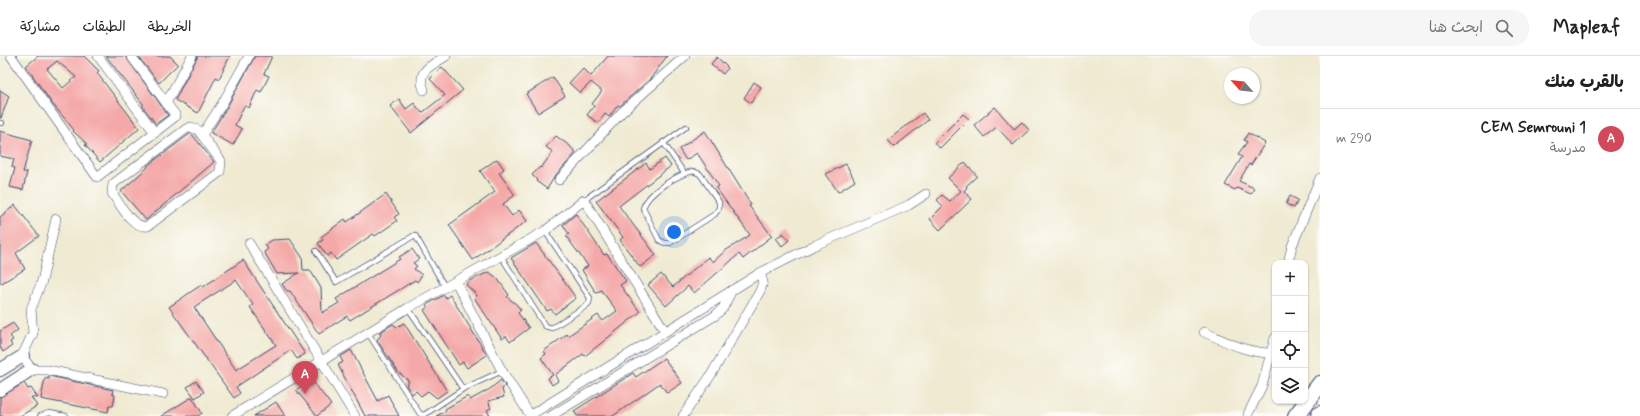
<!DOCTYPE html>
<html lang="ar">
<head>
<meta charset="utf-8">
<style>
  :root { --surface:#fff; --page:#f6f6f6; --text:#222; --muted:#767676; --line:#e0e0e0; --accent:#d1495b }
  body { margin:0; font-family:Mynerve,"Playpen Sans Arabic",sans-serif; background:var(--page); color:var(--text); direction:rtl }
  .controls { position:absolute; right:12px; bottom:12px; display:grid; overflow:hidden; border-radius:8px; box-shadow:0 1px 3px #0004 }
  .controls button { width:36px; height:36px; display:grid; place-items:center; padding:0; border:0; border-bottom:1px solid var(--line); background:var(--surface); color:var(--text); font:20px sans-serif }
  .compass { position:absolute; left:1224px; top:12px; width:36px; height:36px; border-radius:50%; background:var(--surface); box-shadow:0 1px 3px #0004; rotate:297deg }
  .you { position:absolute; left:674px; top:176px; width:14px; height:14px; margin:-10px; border:3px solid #fff; border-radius:50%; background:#1a73e8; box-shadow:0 0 0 6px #1a73e833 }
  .badge { display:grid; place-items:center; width:26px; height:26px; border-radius:50%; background:var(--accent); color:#fff; font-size:13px; font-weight:700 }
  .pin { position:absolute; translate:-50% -33px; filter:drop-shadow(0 1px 2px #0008) }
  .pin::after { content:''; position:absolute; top:21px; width:14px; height:12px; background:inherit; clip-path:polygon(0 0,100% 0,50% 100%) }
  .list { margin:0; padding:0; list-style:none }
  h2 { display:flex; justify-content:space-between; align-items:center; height:52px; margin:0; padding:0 16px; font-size:17px }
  h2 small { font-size:13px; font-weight:400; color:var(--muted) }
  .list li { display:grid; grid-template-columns:26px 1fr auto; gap:12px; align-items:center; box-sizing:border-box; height:60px; padding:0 16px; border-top:1px solid var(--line) }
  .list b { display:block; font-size:15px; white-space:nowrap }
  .list p { margin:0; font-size:13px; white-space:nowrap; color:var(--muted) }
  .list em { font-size:13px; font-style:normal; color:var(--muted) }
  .icon { flex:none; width:22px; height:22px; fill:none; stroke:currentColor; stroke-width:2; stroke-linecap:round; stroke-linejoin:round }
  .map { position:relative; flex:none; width:1320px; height:360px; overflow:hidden; direction:ltr }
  header { display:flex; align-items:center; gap:24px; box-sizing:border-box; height:56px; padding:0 20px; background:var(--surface); border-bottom:1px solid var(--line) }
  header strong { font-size:19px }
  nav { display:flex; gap:22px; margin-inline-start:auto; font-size:14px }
  .search { width:280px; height:36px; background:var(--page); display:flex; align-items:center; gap:10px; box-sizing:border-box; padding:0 14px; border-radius:16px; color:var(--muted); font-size:15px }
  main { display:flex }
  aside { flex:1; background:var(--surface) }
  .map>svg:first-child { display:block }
  .built { fill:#f7d1c8 }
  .building { fill:#f4a9a8; fill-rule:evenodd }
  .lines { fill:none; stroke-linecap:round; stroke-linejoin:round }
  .lane-casing { stroke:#3b4b6f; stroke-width:6 }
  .street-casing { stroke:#3b4b6f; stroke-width:10 }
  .secondary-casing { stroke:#3b4b6f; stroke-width:14 }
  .highway-casing { stroke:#3b4b6f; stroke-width:18 }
  .lane { stroke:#fff; stroke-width:4.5 }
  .street { stroke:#fff; stroke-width:9 }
  .secondary { stroke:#fff; stroke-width:12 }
  .highway { stroke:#fff; stroke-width:16 }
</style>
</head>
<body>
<header>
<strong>Mapleaf</strong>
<div class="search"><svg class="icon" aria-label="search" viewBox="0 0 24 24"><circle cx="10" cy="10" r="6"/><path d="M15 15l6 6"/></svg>ابحث هنا</div>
<nav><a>الخريطة</a><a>الطبقات</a><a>مشاركة</a></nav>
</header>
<main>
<aside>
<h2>بالقرب منك<small></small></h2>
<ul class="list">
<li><span class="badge">A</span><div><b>CEM Semrouni 1</b><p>مدرسة</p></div><em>290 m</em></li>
</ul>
</aside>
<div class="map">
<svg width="1320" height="360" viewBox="0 0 1320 360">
  <rect width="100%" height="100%" fill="#fdfcf7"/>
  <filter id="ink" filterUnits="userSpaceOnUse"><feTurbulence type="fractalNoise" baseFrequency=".025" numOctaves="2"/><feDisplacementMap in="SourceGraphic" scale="8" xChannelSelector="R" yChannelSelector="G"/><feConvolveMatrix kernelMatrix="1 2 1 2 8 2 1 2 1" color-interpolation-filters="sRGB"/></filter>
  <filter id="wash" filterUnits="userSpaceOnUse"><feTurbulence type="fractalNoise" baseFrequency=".012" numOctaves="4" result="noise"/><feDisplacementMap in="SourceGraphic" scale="16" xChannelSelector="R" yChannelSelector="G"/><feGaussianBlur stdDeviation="0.9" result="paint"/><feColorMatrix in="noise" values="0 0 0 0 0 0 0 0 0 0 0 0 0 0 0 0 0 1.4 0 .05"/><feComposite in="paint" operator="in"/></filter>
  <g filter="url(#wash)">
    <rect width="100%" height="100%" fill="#efead1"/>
    <!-- built -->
    <polygon class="built" points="312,316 340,360 254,360 286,341 282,335"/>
    <g id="blocks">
      <!-- building -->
      <g class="building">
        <path d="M38 0H84L99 15 97 17 139 72 100 106 85 89 87 88 73 75 74 74 51 46 26 10ZM57 5 76 21 63 32 47 13Z"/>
        <polygon points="106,0 125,0 168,59 156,68 143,51 143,48"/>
        <polygon points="138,0 170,0 178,8 159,27"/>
        <polygon points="198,0 230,0 219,23 216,21 198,57 175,44"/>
        <polygon points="255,0 272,0 264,18 269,20 261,36 257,34 249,52 244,50 235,69 242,73 233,89 211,77 227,51"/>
        <polygon points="608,0 667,0 651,22 620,50 618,49 609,61 605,58 598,67 587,59 594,50 592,48 602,35 591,26 580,37 569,27 583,12 591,20"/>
        <polygon points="717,1 728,12 723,18 711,8"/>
        <polygon points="442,11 463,34 411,77 390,50 399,43 406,53 414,47 422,57 445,39 430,23"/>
        <polygon points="553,21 565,40 538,57 526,38"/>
        <polygon points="754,26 761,31 751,47 744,42"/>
        <polygon points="0,34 9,40 1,62 0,62"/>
        <polygon points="995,51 1014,73 1022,66 1029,74 1013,89 997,71 984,81 974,69"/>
        <polygon points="923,57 928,64 894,91 888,84"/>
        <polygon points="963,58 969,63 940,92 934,87"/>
        <polygon points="0,75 32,84 23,116 27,116 23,134 10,131 15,112 12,111 14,103 0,100"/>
        <polygon points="705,75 751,149 749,150 772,180 743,203 739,198 694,237 688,230 666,250 648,229 661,218 673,231 708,201 713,206 725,195 750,179 716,132 719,130 697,97 686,104 679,93"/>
        <polygon points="191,77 214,106 146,164 121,135 148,111 147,110"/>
        <polygon points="1248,77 1265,87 1251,109 1249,108 1239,125 1254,132 1251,138 1237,132 1235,134 1225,129 1242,101 1238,98 1247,86 1244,84"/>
        <polygon points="556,80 570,90 576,97 555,120 547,133 536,125 537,124 532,119 540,111 541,112 553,96 546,91"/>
        <polygon points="665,102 671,110 619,150 656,199 640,211 620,184 623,181 596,145 646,107 650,113"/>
        <polygon points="497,103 504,113 499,117 515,139 503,148 512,160 519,154 527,165 473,204 449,169 495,136 480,115"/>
        <polygon points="965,106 977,120 966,130 967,131 964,135 972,143 940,174 930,163 943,150 937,144 942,139 950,145 961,135 948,122"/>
        <polygon points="846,108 855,125 838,136 826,118"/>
        <polygon points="386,138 399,158 394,161 397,165 375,180 373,178 336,204 331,197 327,200 318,187 323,184 321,181 345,163 347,166"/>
        <polygon points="1290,140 1298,144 1294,152 1286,148"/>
        <polygon points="15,149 39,180 16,197 25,213 0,228 0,161"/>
        <polygon points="576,158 604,199 607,198 626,225 620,229 640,256 585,300 583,298 555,319 558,325 552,329 548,322 553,319 541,302 546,298 544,295 567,278 568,280 598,259 603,265 617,255 601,234 596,237 582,214 588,210 566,180 569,178 563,169"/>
        <polygon points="783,177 789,184 782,190 776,182"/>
        <polygon points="290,183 302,201 303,214 310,214 321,232 322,257 339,247 336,243 400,203 399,201 412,193 419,203 413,207 417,210 414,213 422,219 417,226 415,224 350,264 347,260 342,263 319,278 290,235 287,235 282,228 299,217 277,218 264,196 268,193 265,189 272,184"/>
        <polygon points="536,187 576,242 555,258 551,253 547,255 511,202"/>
        <path d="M243 204 305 298 297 303 291 294 236 331 240 337 234 342 169 251 201 229 203 231ZM236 224 253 249 250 251 276 289 236 314 194 251Z"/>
        <polygon points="489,216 497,222 509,239 507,241 516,248 521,254 518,257 529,272 510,286 506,280 502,283 475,243 477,239 466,229 469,225"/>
        <polygon points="444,239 446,242 450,239 487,299 467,312 463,306 459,309 424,254 428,251 426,249"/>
        <polygon points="13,267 18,274 10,280 13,284 10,286 12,290 3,296 0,291 0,275"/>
        <polygon points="404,267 447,335 437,342 428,335 421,340 416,335 412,338 406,329 409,325 398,316 377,284 381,279 379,277 393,268 397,271"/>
        <polygon points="351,294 378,345 388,339 399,360 365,360 338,309 343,306 340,301"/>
        <polygon points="664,302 682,327 667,337 660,327 613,360 577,360 574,355 633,317 636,321"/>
        <polygon points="49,320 113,334 112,338 115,339 113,350 109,350 108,356 41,343 45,322 49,323"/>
        <polygon points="311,323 331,349 317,360 296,334"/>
        <polygon points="501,324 505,330 502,333 504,341 488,345 491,352 487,354 490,360 436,360 446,355 445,353 468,340 470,344 490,333"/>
        <polygon points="196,325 204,336 195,342 187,331"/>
        <polygon points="24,327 28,333 31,332 38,342 31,341 37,350 20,360 0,360 0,341"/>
        <polygon points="192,341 202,357 198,360 161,360"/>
        <polygon points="276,346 285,360 254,360"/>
      </g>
    </g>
  </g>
  <g filter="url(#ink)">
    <use href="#blocks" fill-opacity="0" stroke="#3b4b6f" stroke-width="1"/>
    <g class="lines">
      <!-- lane casing -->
      <g class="lane-casing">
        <g id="lane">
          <polyline points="0,67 2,67"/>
          <polyline points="663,86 684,117"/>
          <path d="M693 115 700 118 719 146V152L715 158 670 187H665L659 184 643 152C648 136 677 119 693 115Z"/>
          <polyline points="584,144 686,71"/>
          <polyline points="316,195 336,226 415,179 445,231"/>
          <polyline points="501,200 545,270 552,272 586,250 589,247 590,242 545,175"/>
          <polyline points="408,252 463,333"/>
          <polyline points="368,277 420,358 424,359 463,333 502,315"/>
          <polyline points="40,360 49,357 66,360"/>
        </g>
      </g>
      <!-- street casing -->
      <g class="street-casing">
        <g id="street">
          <polyline points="11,0 97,121 176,60 131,0"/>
          <polyline points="98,0 155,77"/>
          <path d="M424 34C416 14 431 10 446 0"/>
          <polyline points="166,47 192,0"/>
          <path d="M191 71 198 74 221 105 220 116 148 170C132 173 120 148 112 137L113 128 186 73Z"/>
          <polyline points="202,79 222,48 249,0"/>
          <polyline points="559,124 622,56 685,0"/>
          <polyline points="56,163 42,225 31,253 33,277 23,298 24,303 33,314 48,314 163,338"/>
          <polyline points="249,187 355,360"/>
          <polyline points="1288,207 1292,190 1320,122"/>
          <polyline points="456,226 502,315 530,359"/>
          <path d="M1204 276C1227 286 1247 297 1272 297"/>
          <polyline points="1248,358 1262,330 1275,282"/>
          <polyline points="232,360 408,252 545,175 584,144 665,275"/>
          <polyline points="529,360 760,217 813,190 909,149 926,138"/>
          <polyline points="551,360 716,259 723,252 732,234"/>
          <polyline points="683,360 711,319 760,235 763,226 760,217"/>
        </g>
      </g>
      <!-- secondary casing -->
      <g class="secondary-casing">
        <g id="secondary">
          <polyline points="0,314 23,300"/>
          <polyline points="0,334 32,313"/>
        </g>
      </g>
      <!-- highway casing -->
      <g class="highway-casing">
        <g id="highway">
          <polyline points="1296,360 1320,328"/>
          <polyline points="1319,360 1320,358"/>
        </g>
      </g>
      <!-- lane -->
      <use href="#lane" class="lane"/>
      <!-- street -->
      <use href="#street" class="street"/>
      <!-- secondary -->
      <use href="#secondary" class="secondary"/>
      <!-- highway -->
      <use href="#highway" class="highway"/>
    </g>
  </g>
</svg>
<div class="controls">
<button>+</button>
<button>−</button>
<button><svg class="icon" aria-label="locate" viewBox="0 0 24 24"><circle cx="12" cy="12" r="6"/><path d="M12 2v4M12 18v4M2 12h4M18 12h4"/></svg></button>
<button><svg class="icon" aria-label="layers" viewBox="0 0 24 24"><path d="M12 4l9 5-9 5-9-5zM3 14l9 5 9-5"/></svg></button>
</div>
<svg class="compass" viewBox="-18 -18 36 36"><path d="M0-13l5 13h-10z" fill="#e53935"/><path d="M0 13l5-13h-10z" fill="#767676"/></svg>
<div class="you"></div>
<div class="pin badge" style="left:305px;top:338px">A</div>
</div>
</main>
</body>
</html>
